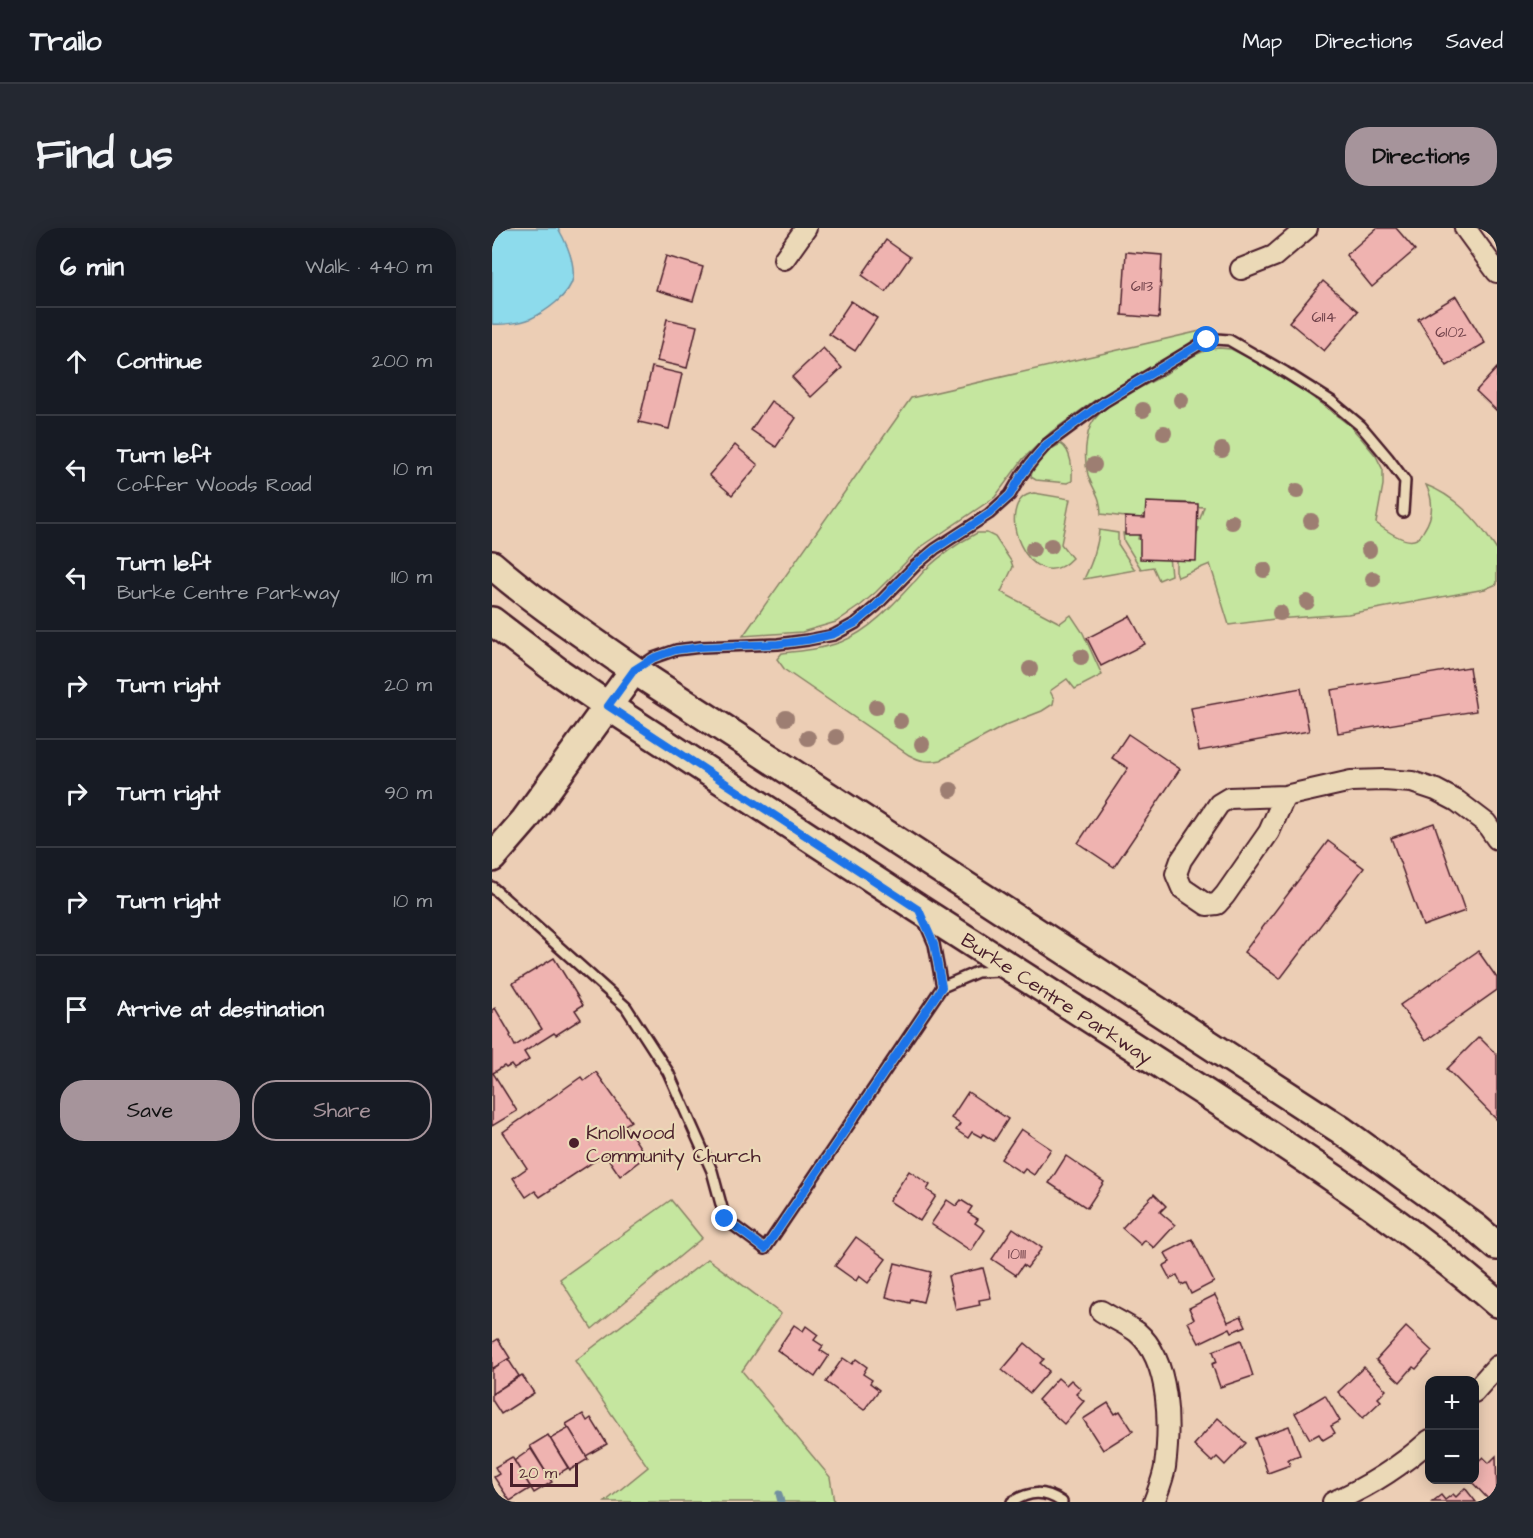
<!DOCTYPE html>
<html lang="en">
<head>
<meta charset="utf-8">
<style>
  :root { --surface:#171b24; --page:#242831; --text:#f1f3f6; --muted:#9ea1a6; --line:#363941; --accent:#a6949b }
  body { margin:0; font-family:"Architects Daughter",sans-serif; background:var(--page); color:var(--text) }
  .controls { position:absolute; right:18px; bottom:18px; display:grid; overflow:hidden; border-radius:12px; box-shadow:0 3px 15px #0003 }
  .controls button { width:54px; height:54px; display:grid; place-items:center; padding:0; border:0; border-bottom:2px solid var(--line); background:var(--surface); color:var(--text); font:30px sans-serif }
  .scale { position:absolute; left:18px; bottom:15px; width:68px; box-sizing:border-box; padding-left:6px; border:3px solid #4a1f2b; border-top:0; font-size:16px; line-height:21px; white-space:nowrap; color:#4a1f2b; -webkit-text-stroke:4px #ebd9b7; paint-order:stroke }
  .stop { position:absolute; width:18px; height:18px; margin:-14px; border:4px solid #1a73e8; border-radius:50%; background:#fff }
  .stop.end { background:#1a73e8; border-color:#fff; box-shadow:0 2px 6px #0008 }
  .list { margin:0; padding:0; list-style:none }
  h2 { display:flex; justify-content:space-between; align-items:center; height:78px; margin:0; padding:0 24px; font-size:26px }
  h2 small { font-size:20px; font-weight:400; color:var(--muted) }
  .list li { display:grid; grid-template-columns:39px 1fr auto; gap:18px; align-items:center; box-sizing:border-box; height:108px; padding:0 24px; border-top:2px solid var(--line) }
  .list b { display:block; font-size:22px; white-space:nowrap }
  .list p { margin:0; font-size:20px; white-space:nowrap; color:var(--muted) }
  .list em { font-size:20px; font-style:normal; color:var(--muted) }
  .actions { display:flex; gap:12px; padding:18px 24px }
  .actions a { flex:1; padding:14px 0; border:2px solid var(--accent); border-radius:24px; text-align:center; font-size:21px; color:var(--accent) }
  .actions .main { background:var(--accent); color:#111 }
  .icon { flex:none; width:33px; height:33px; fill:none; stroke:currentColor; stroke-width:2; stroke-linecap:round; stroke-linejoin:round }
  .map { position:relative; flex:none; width:1005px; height:1274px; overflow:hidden; border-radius:24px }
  header { display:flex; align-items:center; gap:36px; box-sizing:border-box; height:84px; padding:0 30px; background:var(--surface); border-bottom:2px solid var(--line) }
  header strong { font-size:28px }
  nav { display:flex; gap:33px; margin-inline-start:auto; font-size:21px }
  .intro { display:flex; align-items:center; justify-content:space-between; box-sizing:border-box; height:144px; padding:0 36px }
  h1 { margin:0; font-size:42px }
  .button { padding:15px 27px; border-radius:24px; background:var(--accent); color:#111; font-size:21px; font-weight:700 }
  main { display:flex; gap:36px; padding:0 36px }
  aside { flex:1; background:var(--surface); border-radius:24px; box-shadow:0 3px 15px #0003 }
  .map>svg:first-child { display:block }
  .green { fill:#c5e69f; stroke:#888265; stroke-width:1.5 }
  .water { fill:#8ddbec; stroke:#72909f; stroke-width:1.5 }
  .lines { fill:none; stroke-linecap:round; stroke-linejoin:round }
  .stream { stroke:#72909f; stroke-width:7 }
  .building { fill:#efb3b0; stroke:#4a1f2b; stroke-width:1.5 }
  .lane-casing { stroke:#4a1f2b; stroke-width:14 }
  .street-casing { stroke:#4a1f2b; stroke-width:24 }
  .secondary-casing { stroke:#4a1f2b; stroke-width:32 }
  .lane { stroke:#ebd9b7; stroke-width:9 }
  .street { stroke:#ebd9b7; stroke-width:20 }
  .secondary { stroke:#ebd9b7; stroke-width:27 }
  .tree { fill:#9d7e72 }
  .route { stroke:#1a73e8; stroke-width:8 }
  .poi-dot { fill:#4a1f2b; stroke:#ebd9b7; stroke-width:2 }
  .labels { text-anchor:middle; stroke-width:4.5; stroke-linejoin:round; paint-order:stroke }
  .number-label { font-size:16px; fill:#73444c }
  .street-label { font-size:20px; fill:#4a1f2b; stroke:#ebd9b7 }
  .poi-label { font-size:20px; fill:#4a1f2b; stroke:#ebd9b7; text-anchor:start }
</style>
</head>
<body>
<header>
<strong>Trailo</strong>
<nav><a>Map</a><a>Directions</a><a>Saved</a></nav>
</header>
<div class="intro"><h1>Find us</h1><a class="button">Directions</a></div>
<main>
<aside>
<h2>6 min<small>Walk · 440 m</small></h2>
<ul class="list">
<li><svg class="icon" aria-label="ahead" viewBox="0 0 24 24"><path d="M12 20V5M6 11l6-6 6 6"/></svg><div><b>Continue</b></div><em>200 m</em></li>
<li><svg class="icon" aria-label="left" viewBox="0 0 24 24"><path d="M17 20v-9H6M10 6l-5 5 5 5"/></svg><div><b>Turn left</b><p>Coffer Woods Road</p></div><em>10 m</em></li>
<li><svg class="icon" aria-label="left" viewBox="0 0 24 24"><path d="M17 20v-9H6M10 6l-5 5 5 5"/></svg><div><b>Turn left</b><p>Burke Centre Parkway</p></div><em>110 m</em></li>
<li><svg class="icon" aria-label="right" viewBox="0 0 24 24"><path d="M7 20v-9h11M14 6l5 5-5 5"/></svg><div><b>Turn right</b></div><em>20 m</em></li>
<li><svg class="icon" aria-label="right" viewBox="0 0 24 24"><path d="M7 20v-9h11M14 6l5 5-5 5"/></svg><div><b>Turn right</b></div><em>90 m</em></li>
<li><svg class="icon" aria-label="right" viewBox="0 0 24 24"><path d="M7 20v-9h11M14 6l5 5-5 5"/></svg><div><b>Turn right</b></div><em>10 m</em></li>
<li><svg class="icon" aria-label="arrive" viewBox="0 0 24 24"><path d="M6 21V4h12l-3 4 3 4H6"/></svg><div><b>Arrive at destination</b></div></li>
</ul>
<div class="actions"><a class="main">Save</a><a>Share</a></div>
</aside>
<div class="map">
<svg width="1005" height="1274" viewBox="0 0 1005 1274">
  <rect width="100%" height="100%" fill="#ecceb5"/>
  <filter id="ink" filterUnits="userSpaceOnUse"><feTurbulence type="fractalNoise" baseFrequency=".0167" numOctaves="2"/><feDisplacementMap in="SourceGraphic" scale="12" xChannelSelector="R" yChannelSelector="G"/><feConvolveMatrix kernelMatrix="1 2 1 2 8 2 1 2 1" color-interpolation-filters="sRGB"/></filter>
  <g filter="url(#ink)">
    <!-- green -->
    <g class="green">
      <polygon points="713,102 702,112 678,129 602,173 559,204 531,231 503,269 429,319 384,364 369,377 344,394 310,404 251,408 419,170"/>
      <path d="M727 120 739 121 759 131 812 163 857 197 869 210 884 228 891 242V257L884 295C892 301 911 315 922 312 927 311 930 306 932 302 942 287 942 273 934 257 961 267 985 291 1000 315 1002 318 1004 320 1005 323 1005 331 1005 347 1005 356L993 361 856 386 783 391 737 397 718 336 686 349 684 343V329L704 309 707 300 703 299 706 291H708L712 279 697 278 698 275 675 274 655 287H651L650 291 609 286C609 267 601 263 596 247 593 236 593 222 595 211 596 201 600 193 607 186 625 169 649 160 670 148 688 137 704 122 727 120Z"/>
      <path d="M569 216C579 222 581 242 580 253L575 255 544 252 539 249C540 236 558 220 569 216Z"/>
      <path d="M542 265 578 271 569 316 580 330C538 375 497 271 542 265Z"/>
      <path d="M607 302 626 305V316L643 342 592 351C600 335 606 320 607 302Z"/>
      <path d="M485 305H495L503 309 519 333 521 339 509 364 568 395 579 387 591 405 610 447 583 461 575 451 558 463 562 471 561 476 550 483 514 497 449 532C436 535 428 533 417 527L293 442 285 431 290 425C309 423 330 421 349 414 377 403 400 378 420 356 425 352 428 347 433 342 449 327 466 315 485 305Z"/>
      <polygon points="631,305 647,306 646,311 652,312 648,325 677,329 679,347 667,352 661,339 649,341 632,313"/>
      <polygon points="179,972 210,1010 100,1101 68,1051"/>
      <polygon points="216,1031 289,1086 250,1143 338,1249 342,1274 113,1274 156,1239 83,1133"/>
    </g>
    <!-- water -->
    <path class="water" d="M0 0H66C74 14 83 34 81 50 78 67 53 84 38 91 29 95 9 97 0 96Z"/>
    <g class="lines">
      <!-- stream -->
      <polyline class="stream" points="287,1266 289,1274"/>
    </g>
    <!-- building -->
    <g class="building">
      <polygon points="885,0 904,0 923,22 880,59 854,27"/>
      <polygon points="394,12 418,29 394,64 370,47"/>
      <polygon points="634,24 670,27 667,90 630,87"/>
      <polygon points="174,28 211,39 201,73 164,62"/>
      <polygon points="831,53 866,83 832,123 797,94"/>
      <polygon points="964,68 993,115 955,138 926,91"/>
      <polygon points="359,73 385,90 363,123 337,106"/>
      <polygon points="175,91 205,98 195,140 165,133"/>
      <polygon points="331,120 350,140 319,169 300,149"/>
      <polygon points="160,139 190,146 177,201 147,194"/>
      <polygon points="1005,140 1005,183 984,163"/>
      <polygon points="279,173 304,190 284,219 259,202"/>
      <polygon points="243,217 266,237 240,267 217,247"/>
      <polygon points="654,274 706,276 704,333 648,331 648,307 633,307 633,289 653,290"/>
      <polygon points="638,388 653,416 609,438 595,410"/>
      <polygon points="977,439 984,483 846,505 839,462"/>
      <polygon points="809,460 817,503 707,523 699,480"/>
      <polygon points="636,506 688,541 622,639 586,615 636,540 620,530"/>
      <polygon points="942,595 973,683 931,698 899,610"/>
      <polygon points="836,613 872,640 788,751 752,724"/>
      <polygon points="986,723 1005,750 1005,762 933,813 908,777"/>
      <polygon points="62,730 91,777 83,782 89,791 64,807 62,805 32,824 37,832 22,841 19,837 14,840 12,838 1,845 25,883 0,898 0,782 3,780 19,807 18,808 23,818 50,801 21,755"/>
      <polygon points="987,809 1005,827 1005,892 955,841"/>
      <polygon points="104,844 139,893 133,897 154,928 128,948 113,926 48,969 43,963 34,969 21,950 35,940 11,904 89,849 92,853"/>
      <polygon points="476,864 516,891 502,913 491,906 489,909 480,904 476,910 464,902 468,896 459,890"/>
      <polygon points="529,901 559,921 542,947 533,941 530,945 509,931"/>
      <polygon points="574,928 612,954 595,980 557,955"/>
      <polygon points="417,943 438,957 435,962 444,968 428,993 397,973"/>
      <polygon points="662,966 674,978 668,984 683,997 662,1020 653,1012 649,1017 630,1000"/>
      <polygon points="455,972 464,978 469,972 480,979 476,985 486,991 483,995 493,1002 479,1023 439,996"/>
      <polygon points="521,1000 550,1020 535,1040 531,1037 524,1047 500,1031"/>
      <polygon points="364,1009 394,1031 376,1055 367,1048 364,1053 343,1038"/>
      <polygon points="700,1011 722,1054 699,1066 694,1055 690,1057 685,1047 678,1051 671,1038 678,1034 673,1025"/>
      <polygon points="403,1035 439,1044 431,1074 419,1071 418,1075 394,1069"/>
      <polygon points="491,1040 499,1070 487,1072 488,1077 464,1082 456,1048"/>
      <polygon points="723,1067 736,1094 749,1088 754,1098 740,1104 738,1100 707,1115 696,1094 702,1091 697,1080"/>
      <polygon points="302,1097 311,1103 314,1098 326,1107 322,1112 331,1118 328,1122 337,1128 323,1149 285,1122"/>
      <polygon points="914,1099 940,1123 924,1141 921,1139 908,1154 884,1132"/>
      <polygon points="6,1111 18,1130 0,1141 0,1115"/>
      <polygon points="749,1112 761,1148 728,1159 720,1136 725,1134 721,1123"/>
      <polygon points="533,1115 552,1131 548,1135 557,1143 538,1165 510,1142"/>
      <polygon points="351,1130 360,1136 364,1131 375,1139 371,1146 380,1152 378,1155 387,1162 372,1182 334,1154"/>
      <polygon points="16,1131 27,1148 0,1166 0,1141"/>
      <polygon points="872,1139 894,1162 886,1170 889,1173 871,1190 846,1164"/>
      <polygon points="30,1147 42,1165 9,1186 0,1172 0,1166"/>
      <polygon points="566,1150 574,1157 579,1152 589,1161 584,1166 592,1173 572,1196 546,1172"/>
      <polygon points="833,1167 848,1193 839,1198 843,1205 831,1212 827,1206 818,1211 803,1185"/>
      <polygon points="616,1175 623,1186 628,1183 641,1203 611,1222 591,1191"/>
      <polygon points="91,1186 95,1193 99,1190 115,1216 94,1228 74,1196"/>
      <polygon points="726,1190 754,1215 733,1237 725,1229 720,1234 702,1217"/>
      <polygon points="797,1198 808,1227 796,1231 798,1237 776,1245 763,1210"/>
      <polygon points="77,1200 96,1231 78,1242 58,1211"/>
      <polygon points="56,1207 76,1240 58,1251 38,1218"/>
      <polygon points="39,1221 60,1254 42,1265 22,1233"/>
      <polygon points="1004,1228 1005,1267 998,1273 978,1252 982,1252 982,1247 985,1244 982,1241 982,1237 991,1229 997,1235"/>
      <polygon points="20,1229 39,1260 18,1273 2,1249 7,1246 3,1239"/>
      <polygon points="973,1260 984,1274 940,1274 949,1267 953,1272 961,1266 964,1269"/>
    </g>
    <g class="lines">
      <!-- lane casing -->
      <g class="lane-casing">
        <g id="lane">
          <polyline points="146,440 161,430 184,422 209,419 286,416 316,412 342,407 364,395 383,379 424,337 443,321 497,286 518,267 529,248 541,232 555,216 612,174 715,112 724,111 737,112 793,144 839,173 869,198 896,230 913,253 911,284"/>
          <polyline points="0,659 134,779 176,844 220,943 233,991 273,1021 450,759 485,744 509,743"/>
          <polyline points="432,693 442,716 450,759"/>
          <path d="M520 1274C538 1263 552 1262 570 1274"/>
        </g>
      </g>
      <!-- street casing -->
      <g class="street-casing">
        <g id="street">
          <polyline points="973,0 1005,44"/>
          <polyline points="292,31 314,0"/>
          <polyline points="749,41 782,28 815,0"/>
          <polyline points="793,568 777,604 733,667 725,676 715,677 690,660 684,646 689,632 727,576 737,570 793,568 859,553 892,552 920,554 944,562 965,573 994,595 1005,611"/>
          <path d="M609 1083C620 1090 634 1096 645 1104 679 1133 678 1198 673 1239 671 1251 666 1263 662 1274"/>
          <polyline points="982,1164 1005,1138"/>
          <path d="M841 1274C876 1259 909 1238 938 1212"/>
        </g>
      </g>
      <!-- secondary casing -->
      <g class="secondary-casing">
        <g id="secondary">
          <path d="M0 337C45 376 94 408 142 442L849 902 984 1000 1005 1018"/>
          <path d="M0 393 68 445 116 478C220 545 323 614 427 681 492 723 557 764 622 806 753 891 887 973 1005 1075"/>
          <polyline points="0,630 33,592 142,442"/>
        </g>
      </g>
      <!-- lane -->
      <use href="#lane" class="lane"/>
      <!-- street -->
      <use href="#street" class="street"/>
      <!-- secondary -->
      <use href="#secondary" class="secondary"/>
    </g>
    <!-- trees -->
    <g class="tree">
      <circle cx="689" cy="172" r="8"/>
      <circle cx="651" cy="182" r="8"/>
      <circle cx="672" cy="205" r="8"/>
      <circle cx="730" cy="222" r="8"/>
      <circle cx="602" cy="237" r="8"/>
      <circle cx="805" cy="263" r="8"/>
      <circle cx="819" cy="293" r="8"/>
      <circle cx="740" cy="294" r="8"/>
      <circle cx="559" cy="318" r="8"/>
      <circle cx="541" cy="321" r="8"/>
      <circle cx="877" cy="322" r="8"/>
      <circle cx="772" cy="342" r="8"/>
      <circle cx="881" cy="351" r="8"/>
      <circle cx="815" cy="374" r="8"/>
      <circle cx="788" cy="385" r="8"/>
      <circle cx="589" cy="429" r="8"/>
      <circle cx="538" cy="441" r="8"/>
      <circle cx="384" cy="479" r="8"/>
      <circle cx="294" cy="490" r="8"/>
      <circle cx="408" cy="493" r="8"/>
      <circle cx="344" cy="509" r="8"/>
      <circle cx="316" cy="510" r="8"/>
      <circle cx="430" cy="516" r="8"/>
      <circle cx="459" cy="562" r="8"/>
    </g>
  </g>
  <g class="lines" filter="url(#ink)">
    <!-- route -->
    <polyline class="route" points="233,991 273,1021 450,759 442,716 427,682 116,478 142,442 161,430 184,422 209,419 286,416 316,412 342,406 364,395 383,379 423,337 443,321 497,286 518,267 529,248 541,232 555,216 612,174 715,112"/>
  </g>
  <!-- markers -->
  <circle class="poi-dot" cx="82" cy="915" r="6"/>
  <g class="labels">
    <!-- number labels -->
    <g class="number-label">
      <text x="650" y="63">6113</text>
      <text x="832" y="94">6114</text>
      <text x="959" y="109">6102</text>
      <text x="525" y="1031">10111</text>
    </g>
    <!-- street labels -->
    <g class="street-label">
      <text transform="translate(565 770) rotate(33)" y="7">Burke Centre Parkway</text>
    </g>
    <!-- poi labels -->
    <g class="poi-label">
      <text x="94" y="911">Knollwood<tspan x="94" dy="23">Community Church</tspan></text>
    </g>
  </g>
</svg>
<div class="controls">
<button>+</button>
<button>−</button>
</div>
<div class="scale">20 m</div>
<div class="stop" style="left:715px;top:112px"></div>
<div class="stop end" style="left:233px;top:991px"></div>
</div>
</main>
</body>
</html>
